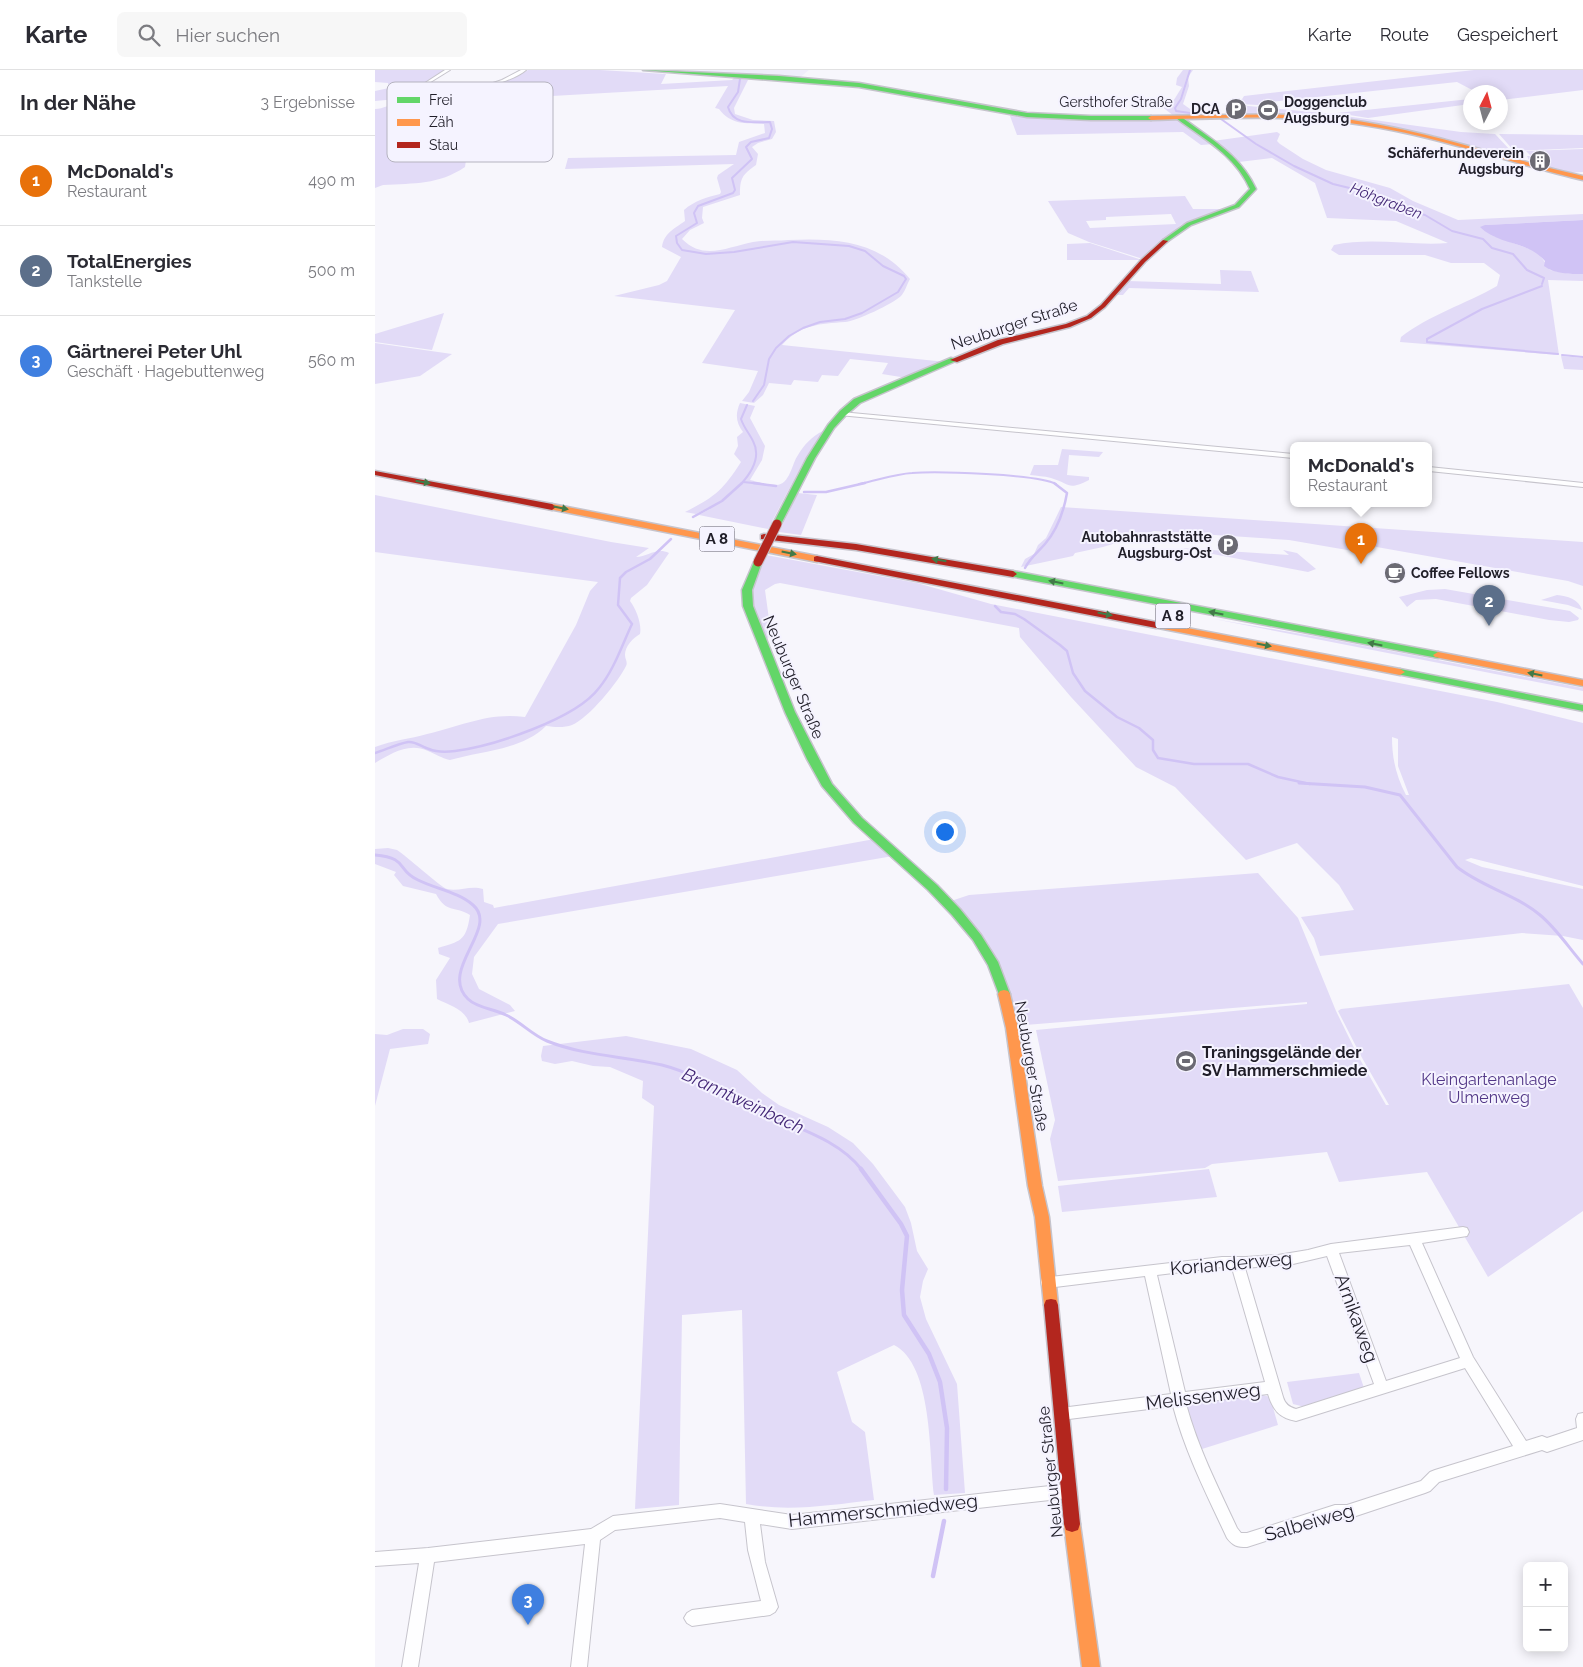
<!DOCTYPE html>
<html lang="de">
<head>
<meta charset="utf-8">
<style>
  :root { --surface:#fff; --page:#f7f7f7; --text:#2b2b33; --muted:#7c7c81; --line:#e1e1e2; --accent:#6b6a73 }
  body { margin:0; font-family:Raleway,sans-serif; background:var(--page); color:var(--text) }
  .controls { position:absolute; right:15px; bottom:15px; display:grid; overflow:hidden; border-radius:8px; box-shadow:0 2px 12px #0003 }
  .controls button { width:45px; height:45px; display:grid; place-items:center; padding:0; border:0; border-bottom:1px solid var(--line); background:var(--surface); color:var(--text); font:25px sans-serif }
  .compass { position:absolute; left:1088px; top:15px; width:45px; height:45px; border-radius:50%; background:var(--surface); box-shadow:0 2px 12px #0003; rotate:6deg }
  .you { position:absolute; left:569px; top:761px; width:18px; height:18px; margin:-12px; border:4px solid #fff; border-radius:50%; background:#1a73e8; box-shadow:0 0 0 8px #1a73e833 }
  .badge { display:grid; place-items:center; width:32px; height:32px; border-radius:50%; background:var(--accent); color:#fff; font-size:16px; font-weight:700 }
  .pin { position:absolute; translate:-50% -41px; filter:drop-shadow(0 1px 2px #0008) }
  .pin::after { content:''; position:absolute; top:26px; width:18px; height:15px; background:inherit; clip-path:polygon(0 0,100% 0,50% 100%) }
  .popup { position:absolute; left:915px; top:372px; width:142px; height:65px; box-sizing:border-box; display:grid; place-content:center; border-radius:8px; background:var(--surface); filter:drop-shadow(0 1px 4px #0005); font-size:16px; white-space:nowrap; color:var(--muted) }
  .popup b { font-size:19px; color:var(--text) }
  .popup::after { content:''; position:absolute; left:50%; top:100%; margin-left:-10px; border:10px solid transparent; border-top-color:var(--surface) }
  .list { margin:0; padding:0; list-style:none }
  h2 { display:flex; justify-content:space-between; align-items:center; height:65px; margin:0; padding:0 20px; font-size:21px }
  h2 small { font-size:16px; font-weight:400; color:var(--muted) }
  .list li { display:grid; grid-template-columns:32px 1fr auto; gap:15px; align-items:center; box-sizing:border-box; height:90px; padding:0 20px; border-top:1px solid var(--line) }
  .list b { display:block; font-size:19px; white-space:nowrap }
  .list p { margin:0; font-size:16px; white-space:nowrap; color:var(--muted) }
  .list em { font-size:16px; font-style:normal; color:var(--muted) }
  .icon { flex:none; width:28px; height:28px; fill:none; stroke:currentColor; stroke-width:2; stroke-linecap:round; stroke-linejoin:round }
  .map { position:relative; flex:none; width:1208px; height:1597px; overflow:hidden }
  header { display:flex; align-items:center; gap:30px; box-sizing:border-box; height:70px; padding:0 25px; background:var(--surface); border-bottom:1px solid var(--line) }
  header strong { font-size:24px }
  nav { display:flex; gap:28px; margin-inline-start:auto; font-size:18px }
  .search { width:350px; height:45px; background:var(--page); display:flex; align-items:center; gap:12px; box-sizing:border-box; padding:0 18px; border-radius:8px; color:var(--muted); font-size:19px }
  main { display:flex }
  aside { flex:1; background:var(--surface) }
  .map>svg:first-child { display:block }
  .built { fill:#efedfb }
  .green { fill:#e2dbf7; fill-rule:evenodd }
  .water { fill:#d0c3f5 }
  .lines { fill:none; stroke-linecap:round; stroke-linejoin:round }
  .stream-far3 { stroke:#d0c3f5; stroke-width:2 }
  .stream-far2 { stroke:#d0c3f5; stroke-width:2.5 }
  .stream-far1 { stroke:#d0c3f5; stroke-width:3 }
  .stream { stroke:#d0c3f5; stroke-width:4.5 }
  .street-casing { stroke:#c6c4cc; stroke-width:2 }
  .fast-casing { stroke:#c6c4cc; stroke-width:3 }
  .slow-casing { stroke:#c6c4cc; stroke-width:3 }
  .jam-casing { stroke:#c6c4cc; stroke-width:3 }
  .street { fill:#fefeff; fill-rule:evenodd }
  .fast { fill:#63d668; fill-rule:evenodd }
  .slow { fill:#ff974d; fill-rule:evenodd }
  .jam { fill:#b3261e; fill-rule:evenodd }
  .jam-bridge-casing { stroke:#c6c4cc; stroke-width:11; stroke-linecap:butt }
  .jam-bridge { stroke:#b3261e; stroke-width:9 }
  .oneway { fill:#427a48 }
  .labels { text-anchor:middle; stroke-width:4; stroke-linejoin:round; paint-order:stroke }
  .far-street-label { font-size:14px; fill:#201e29; stroke:#f5f3ff }
  .far-poi-label { font-size:14px; font-weight:bold; fill:#201e29; stroke:#f5f3ff; text-anchor:end }
  .far-water-label { font-size:15px; font-style:italic; fill:#442877; stroke:#f5f3ff }
  .shield { fill:#f5f3ff; stroke:#605e69; stroke-width:1 }
  .shield-label { font-size:15px; font-weight:bold; fill:#201e29 }
  .street-label { font-size:16px; fill:#201e29; stroke:#f5f3ff }
  .poi-label { font-size:16px; font-weight:bold; fill:#201e29; stroke:#f5f3ff; text-anchor:start }
  .park-label { font-size:16px; fill:#523787; stroke:#f5f3ff }
  .water-label { font-size:18px; font-style:italic; fill:#442877; stroke:#f5f3ff }
  .near-street-label { font-size:19px; fill:#201e29; stroke:#f5f3ff }
  .key { fill:#f5f3ff; stroke:#b5b3bf; stroke-width:1 }
  .key-label { font-size:14px; fill:#201e29 }
</style>
</head>
<body>
<header>
<strong>Karte</strong>
<div class="search"><svg class="icon" aria-label="search" viewBox="0 0 24 24"><circle cx="10" cy="10" r="6"/><path d="M15 15l6 6"/></svg>Hier suchen</div>
<nav><a>Karte</a><a>Route</a><a>Gespeichert</a></nav>
</header>
<main>
<aside>
<h2>In der Nähe<small>3 Ergebnisse</small></h2>
<ul class="list">
<li><span class="badge" style="background:#e8710a">1</span><div><b>McDonald's</b><p>Restaurant</p></div><em>490 m</em></li>
<li><span class="badge" style="background:#5c6f8a">2</span><div><b>TotalEnergies</b><p>Tankstelle</p></div><em>500 m</em></li>
<li><span class="badge" style="background:#3f7fe0">3</span><div><b>Gärtnerei Peter Uhl</b><p>Geschäft · Hagebuttenweg</p></div><em>560 m</em></li>
</ul>
</aside>
<div class="map">
<svg width="1208" height="1597" viewBox="0 0 1208 1597">
  <rect width="100%" height="100%" fill="#f7f6fc"/>
  <!-- built -->
  <polygon class="built" points="312,0 434,0 423,9 312,2"/>
  <!-- green -->
  <g class="green">
    <polygon points="0,0 72,0 52,12 53,17 62,21 66,25 0,31 0,21 14,18 13,13 0,12"/>
    <path d="M153 0H225L291 4 286 14 357 10 359 8 373 10 359 38 360 44 378 50 399 51 401 62 397 69 383 73 377 77 383 84 381 95C367 105 365 108 365 125L328 137 327 148 329 153 315 160 307 169C329 191 352 177 378 172 390 170 402 171 413 170 460 168 503 170 535 209 532 214 530 222 526 226 518 234 481 251 470 252 445 254 426 254 407 275L571 292 532 308 507 304 513 293 475 289 463 306 447 305 443 312 419 310 416 315 394 313 388 325 379 333 367 331 374 322 383 301 327 293 360 240 239 226 284 215 292 211 306 187 287 177C289 163 299 159 310 151L309 140C319 131 332 127 345 124L346 122 342 108 343 105 359 94 190 99 193 88 361 85 364 72 390 63 389 54C370 53 356 55 344 39L340 38 353 16 73 32C98 17 128 15 153 0Z"/>
    <polygon points="808,0 818,0 813,7 814,16 808,34 825,46 799,46 786,36 797,33 807,17 801,15 802,8"/>
    <polygon points="1099,0 1208,0 1208,20 1126,30 1126,22 1113,21 1101,22 1082,12 886,33 883,35 864,34 869,26"/>
    <polygon points="1095,29 1095,34 993,48 962,43"/>
    <path d="M23 33 45 40 39 49 46 56 45 61 34 60 24 64 22 69 24 72 29 71 30 67 46 65 53 69 49 71 54 73 62 71 88 81 91 90 90 97C63 115 40 113 8 115L0 118V39C9 39 14 34 23 33Z"/>
    <polygon points="863,35 948,43 1086,62 1120,64 1136,81 1130,88 1060,66 1022,58 972,50 870,44"/>
    <polygon points="635,46 712,51 803,49 839,74 826,75 808,62 642,65"/>
    <path d="M902 62 905 64 902 71 905 74 928 89 951 100 1015 118 1038 131 1083 150 1208 144V150L1110 155 1119 166 1163 182 1175 200 1196 204H1208V211L1173 210 1184 285 1025 272 1026 267C1054 245 1091 234 1122 216L1125 205 1109 193H1076L1050 185H964L956 180 959 175C997 167 1036 176 1073 173L1021 151 952 148 940 113 897 88 864 92 838 71Z"/>
    <polygon points="1124,64 1208,65 1208,78 1139,81"/>
    <polygon points="1208,79 1208,102 1192,103 1133,89 1137,87 1155,92 1152,86 1156,86 1151,81"/>
    <path d="M810 126 818 139H854L806 155 768 189 714 172 693 163 673 131ZM796 144 801 154 715 158 711 151 731 150V147Z"/>
    <polygon points="715,173 767,190 692,190 692,174"/>
    <polygon points="845,200 876,201 884,222 754,218 748,225 741,225 753,211 846,214"/>
    <polygon points="69,243 57,280 0,272 0,264"/>
    <polygon points="0,273 77,284 45,306 0,314"/>
    <polygon points="1186,286 1208,288 1208,300 1189,299"/>
    <path d="M365 333 380 336 375 348 390 376 387 390 375 410C383 412 393 415 401 415 415 415 417 393 423 385 429 375 437 366 448 361L430 389 393 459 324 445 335 439 334 437 321 444 310 442C340 427 348 420 366 392L359 384 363 376 362 367 368 362C361 353 360 344 365 333Z"/>
    <path d="M687 379 728 382 724 387 694 385 692 405 714 407V410C692 421 696 414 676 408 669 406 662 406 655 405L659 395H683Z"/>
    <polygon points="423,423 442,425 426,465 404,462"/>
    <path d="M0 425 236 472 274 478 261 487C273 487 281 477 294 483L272 515 256 528 255 531C261 539 267 554 265 564 258 568 250 576 250 585 250 589 253 592 251 596 244 611 213 649 197 655 189 658 179 657 171 656 147 680 106 681 75 690 66 688 61 684 53 681 33 672 16 684 0 693V677C18 670 35 669 52 664 87 656 113 642 150 647L201 555 215 521 223 512 0 482Z"/>
    <polygon points="686,437 1208,472 1208,516 1193,511 996,476 978,481 914,470 779,461 728,477 700,483 698,486 646,497 650,489 659,484 663,475 671,468"/>
    <polygon points="806,478 914,485 908,480 922,483 941,499 933,502"/>
    <path d="M391 485 542 513 616 534 1122 632 1208 653V816L1096 788 1090 790 1107 797 1208 819V870L1188 866 1147 863 945 886 939 868 926 847 979 840 964 815 922 773 871 790 800 717 761 697 696 627 645 567 644 558 405 513 400 514 390 520 396 564 389 573 375 528ZM1017 667 1023 669V696L1034 725H1031C1021 706 1017 688 1017 667Z"/>
    <polygon points="1070,519 1195,541 1204,548 1203,550 1194,552 1174,550 1061,529 1041,530 1032,537 1024,527 1052,520"/>
    <path d="M1182 525C1192 526 1204 529 1207 540L1193 535 1166 530Z"/>
    <polygon points="839,549 944,567 1208,618 1208,621"/>
    <path d="M505 768 524 785 123 854 99 887 97 904 104 919 135 935 140 941 94 953C90 939 74 935 62 929L61 910 75 888 64 884 63 878C85 871 91 872 95 845 78 835 72 844 61 824L28 816 19 805 21 802 0 794V779L13 778 22 780C30 785 67 818 72 819 84 822 95 815 108 819L109 832 118 835 119 838Z"/>
    <polygon points="883,803 923,848 961,941 983,986 1011,1035 1014,1035 986,986 963,941 966,939 1194,914 1208,938 1208,1141 1113,1207 1052,1102 964,1112 952,1082 837,1094 830,1098 683,1111 675,1069 680,1050 661,960 932,934 932,932 639,956 630,915 576,831 594,825"/>
    <polygon points="28,959 48,959 55,964 53,974 15,979 0,1036 0,964 12,965"/>
    <path d="M251 966 316 979 362 1000 387 1023 404 1035 453 1057 478 1073 498 1094 530 1137 536 1153 542 1181 553 1199 548 1211 545 1227 551 1249 582 1314 590 1423 559 1425C554 1385 558 1295 519 1275L462 1302 477 1352 490 1362 499 1430C456 1435 414 1442 371 1434L367 1240 307 1245 304 1435 260 1439 279 1036 267 1028 268 1011 235 997 218 996 197 991 180 994 167 991 166 986 168 976Z"/>
    <polygon points="834,1099 842,1127 687,1142 683,1116"/>
    <polygon points="984,1303 989,1318 930,1337 918,1334 912,1312"/>
    <polygon points="880,1323 895,1327 903,1355 827,1379 821,1376 811,1335 815,1331"/>
  </g>
  <!-- water -->
  <path class="water" d="M1208 150V204C1194 204 1180 204 1169 196L1170 191C1153 171 1123 175 1105 157L1110 155Z"/>
  <g class="lines">
    <!-- stream-far3 -->
    <g class="stream-far3">
      <polyline points="815,0 806,29 800,38 801,41 829,45"/>
      <path d="M365 9 363 22 353 37C358 56 379 52 395 52L397 59 394 68 376 72 371 77 377 89 357 108 360 120 358 123 323 136 319 143 322 153 301 166 302 173 307 180 331 184 359 182 418 172 474 176 490 181 508 196 529 206 531 209 523 222 487 243 470 249 445 252 428 258 414 266 401 278 394 289 389 315 378 331"/>
      <polyline points="846,49 881,74 919,96 958,114 987,121 1018,137 1050,145 1077,161 1108,169 1117,178 1138,184 1152,200 1169,208 1167,214"/>
      <polyline points="1167,216 1107,239 1052,269 1052,272 1183,284"/>
      <polyline points="1187,285 1208,287"/>
      <polyline points="368,412 388,414"/>
      <path d="M366 414C377 402 386 386 378 371 374 363 369 358 366 349L372 335"/>
      <path d="M484 414C501 411 519 404 537 403 561 401 663 404 681 414"/>
    </g>
    <!-- stream-far2 -->
    <g class="stream-far2">
      <polyline points="378,413 401,416"/>
      <polyline points="429,422 451,422 490,413"/>
      <polyline points="318,447 347,431 367,413"/>
      <path d="M650 498C655 488 663 482 670 474 682 460 689 440 692 423L679 413"/>
      <polyline points="620,536 626,542 640,544 649,549 685,575 692,581 698,603 710,621 742,647 764,658 778,670 778,680 783,688 819,694 873,694 903,707 935,714"/>
      <path d="M0 683C10 680 22 674 33 672 41 671 46 677 54 679 61 682 72 682 80 681 118 676 201 649 224 618 239 600 247 575 257 554L243 535 245 508 251 502 275 489 296 469"/>
    </g>
    <!-- stream-far1 -->
    <g class="stream-far1">
      <path d="M924 713 990 717 1025 725 1082 797C1107 817 1140 824 1165 845 1181 858 1194 878 1208 894"/>
      <path d="M0 785C34 788 21 800 43 810 61 819 83 822 98 835 125 858 63 900 93 929 102 938 119 939 131 945 146 952 157 965 172 971 209 986 249 986 287 995 322 1004 351 1024 383 1040 417 1057 463 1068 487 1100"/>
    </g>
    <!-- stream -->
    <g class="stream">
      <polyline points="486,1099 526,1154 532,1166 527,1220 529,1245 554,1284 565,1312 572,1358 571,1419"/>
      <polyline points="558,1506 569,1451"/>
    </g>
    <!-- street casing -->
    <g class="street-casing">
      <g id="street">
        <path d="M70 0H75L54 13 55 15 71 25 79 26 127 10 146 0H151C132 17 73 21 63 42 62 44 62 47 62 49 74 70 91 66 106 81V83H102L94 76 67 64 57 49C59 38 65 34 75 28 66 27 53 21 50 13Z"/>
        <polygon points="466,342 918,384 918,388 464,345 463,344"/>
        <polygon points="1054,397 1208,413 1208,417 1054,401"/>
        <path d="M1088 1157 1092 1158 1094 1162 1092 1166 1047 1173 1098 1287 1151 1371 1167 1366 1172 1368 1202 1358 1201 1349 1203 1344 1208 1343V1370L1172 1382 1167 1380 1064 1412 1055 1421 1050 1423 972 1449H960L872 1477C862 1477 858 1476 852 1468 832 1425 810 1382 798 1336L686 1350 681 1349 679 1344 681 1339 686 1338 796 1324 770 1206 672 1218 667 1216 666 1212 667 1208 847 1187H871L903 1185 933 1180 956 1174ZM1035 1175 1085 1288 1011 1311 964 1183ZM952 1186 999 1314 921 1339C914 1337 910 1334 908 1327L870 1198 918 1194ZM847 1197 857 1198 890 1312 810 1322 782 1205ZM1090 1298 1138 1376 1060 1400 1055 1402 1046 1411 972 1435H960L872 1463H866L862 1458C843 1417 823 1378 811 1334L893 1324C898 1340 904 1348 921 1351Z"/>
        <polygon points="693,1414 698,1416 700,1421 698,1426 693,1428 417,1459 385,1454 390,1492 403,1537 400,1542 395,1545 317,1556 312,1553 309,1548 312,1543 317,1540 386,1531 373,1480 370,1452 345,1448 240,1460 225,1470 212,1597 196,1597 210,1474 59,1492 43,1597 27,1597 44,1493 0,1496 0,1482 53,1478 216,1459 238,1446 345,1434 417,1445"/>
      </g>
    </g>
    <!-- fast casing -->
    <g class="fast-casing">
      <g id="fast">
        <polygon points="268,0 404,6 484,13 652,43 716,46 776,46 779,48 776,50 716,50 652,47 484,17"/>
        <path d="M801 46H805C834 68 865 84 881 119L864 137 816 155 790 173 788 172V170L812 153 860 135 875 119C860 85 829 69 801 48Z"/>
        <polygon points="576,288 583,290 485,333 471,345 459,358 440,388 406,454 405,456 399,456 398,454 432,388 453,355 465,341 479,329"/>
        <polygon points="383,489 387,492 377,520 378,536 420,642 457,714 487,748 562,815 585,839 606,865 623,892 635,924 633,927 625,927 613,895 598,870 577,845 553,820 479,753 447,716 432,689 410,642 368,536 367,520 379,492"/>
        <polygon points="638,501 1063,582 1068,585 1063,588 635,506 635,502"/>
        <polygon points="1025,599 1208,635 1208,641 1022,604 1020,602"/>
      </g>
    </g>
    <!-- slow casing -->
    <g class="slow-casing">
      <g id="slow">
        <path d="M855 45C900 44 945 44 989 52 1063 64 1135 90 1208 106V110C1134 93 1062 66 988 55 918 44 846 48 776 50L773 48 776 46Z"/>
        <polygon points="177,434 442,486 446,489 442,492 174,439 174,435"/>
        <polygon points="781,552 1025,599 1030,602 1025,605 778,557 778,553"/>
        <polygon points="1063,582 1208,610 1208,616 1060,587 1058,585"/>
        <polygon points="629,920 633,921 635,924 643,958 667,1116 674,1147 683,1235 681,1240 676,1241 671,1240 669,1235 660,1147 653,1116 631,958 623,924 625,921"/>
        <polygon points="697,1446 703,1448 705,1454 725,1597 707,1597 689,1454 691,1448"/>
      </g>
    </g>
    <!-- jam casing -->
    <g class="jam-casing">
      <g id="jam">
        <polygon points="788,170 793,171 770,192 730,237 716,248 695,257 628,274 582,292 575,290 623,270 691,254 712,246 726,235 766,190"/>
        <polygon points="0,401 177,434 181,437 177,440 0,405"/>
        <polygon points="389,464 481,474 638,501 642,504 638,507 481,480 386,469 386,465"/>
        <polygon points="442,486 781,552 786,555 781,558 439,491 439,487"/>
        <polygon points="676,1229 681,1230 683,1235 705,1454 703,1460 697,1462 691,1460 689,1454 669,1235 671,1230"/>
      </g>
    </g>
    <!-- street -->
    <use href="#street" class="street"/>
    <!-- fast -->
    <use href="#fast" class="fast"/>
    <!-- slow -->
    <use href="#slow" class="slow"/>
    <!-- jam -->
    <use href="#jam" class="jam"/>
    <!-- jam-bridge casing -->
    <g class="jam-bridge-casing">
      <polyline id="jam-bridge" points="383,492 402,454"/>
    </g>
    <!-- jam-bridge -->
    <use href="#jam-bridge" class="jam-bridge"/>
  </g>
  <!-- one-way arrows -->
  <defs><path id="oneway-solid" d="M-6-.8H1V-3.2L6.5 0L1 3.2V.8H-6Z" transform="scale(1.25)"/></defs>
  <g class="oneway">
    <use href="#oneway-solid" transform="translate(48 412) rotate(10)"/>
    <use href="#oneway-solid" transform="translate(186 438) rotate(11)"/>
    <use href="#oneway-solid" transform="translate(414 483) rotate(11)"/>
    <use href="#oneway-solid" transform="translate(564 490) rotate(-170)"/>
    <use href="#oneway-solid" transform="translate(681 512) rotate(-169)"/>
    <use href="#oneway-solid" transform="translate(841 543) rotate(-169)"/>
    <use href="#oneway-solid" transform="translate(730 544) rotate(11)"/>
    <use href="#oneway-solid" transform="translate(1000 574) rotate(-169)"/>
    <use href="#oneway-solid" transform="translate(889 575) rotate(11)"/>
    <use href="#oneway-solid" transform="translate(1160 604) rotate(-169)"/>
  </g>
  <!-- icons -->
  <defs>
    <g id="parking-disc" transform="scale(1.125)"><circle r="9.5" fill="#6b6a73" stroke="#f5f3ff"/><path d="M-3.5-5.5H1a3.5 3.5 0 0 1 0 7H-1V5.5H-3.5ZM-1-3.4V-.6H.8a1.4 1.4 0 0 0 0-2.8Z" fill="#fff"/></g>
    <g id="stadium-disc" transform="scale(1.125)"><circle r="9.5" fill="#6b6a73" stroke="#f5f3ff"/><path d="M0-5a6.5 5 0 1 0 0 10a6.5 5 0 1 0 0-10ZM-3.5-1.8h7v3.6h-7Z" fill="#fff"/></g>
    <g id="building-disc" transform="scale(1.125)"><circle r="9.5" fill="#6b6a73" stroke="#f5f3ff"/><path d="M-4-6H4V6H1V3H-1V6H-4ZM-2.5-4.3h1.7v1.8h-1.7ZM.8-4.3h1.7v1.8H.8ZM-2.5-1h1.7V.8h-1.7ZM.8-1h1.7V.8H.8Z" fill="#fff"/></g>
    <g id="cafe-disc" transform="scale(1.125)"><circle r="9.5" fill="#6b6a73" stroke="#f5f3ff"/><path d="M-5.5-4.5H6V0H3Q3 3.5 0 3.5H-2.5Q-5.5 3.5-5.5 0ZM3-3.2v2h1.7v-2ZM-6 4.5H4V6H-6Z" fill="#fff"/></g>
  </defs>
  <g fill-rule="evenodd">
    <use href="#parking-disc" x="861" y="39"/>
    <use href="#stadium-disc" x="893" y="40"/>
    <use href="#building-disc" x="1165" y="91"/>
    <use href="#parking-disc" x="853" y="475"/>
    <use href="#cafe-disc" x="1020" y="503"/>
    <use href="#stadium-disc" x="811" y="991"/>
  </g>
  <g class="labels">
    <!-- far-street labels -->
    <g class="far-street-label">
      <text x="741" y="37">Gersthofer Straße</text>
    </g>
    <!-- far-poi labels -->
    <g class="far-poi-label">
      <text x="909" y="37" text-anchor="start">Doggenclub<tspan x="909" dy="16">Augsburg</tspan></text>
      <text x="845" y="44">DCA</text>
      <text x="1149" y="88">Schäferhundeverein<tspan x="1149" dy="16">Augsburg</tspan></text>
      <text x="837" y="472">Autobahnraststätte<tspan x="837" dy="16">Augsburg-Ost</tspan></text>
      <text x="1036" y="508" text-anchor="start">Coffee Fellows</text>
    </g>
    <!-- far-water labels -->
    <g class="far-water-label">
      <text transform="translate(1011 131) rotate(21)" y="5">Höhgraben</text>
    </g>
    <!-- shield labels -->
    <g class="shield">
      <rect x="324.5" y="456.5" width="35" height="25" rx="4"/>
      <rect x="780.5" y="533.5" width="35" height="25" rx="4"/>
    </g>
    <g class="shield-label">
      <text x="342" y="474">A 8</text>
      <text x="798" y="551">A 8</text>
    </g>
    <!-- street labels -->
    <g class="street-label">
      <text transform="translate(639 254) rotate(-18)" y="6">Neuburger Straße</text>
      <text transform="translate(419 607) rotate(67)" y="6">Neuburger Straße</text>
      <text transform="translate(657 996) rotate(80)" y="6">Neuburger Straße</text>
      <text transform="translate(675 1402) rotate(-96)" y="6">Neuburger Straße</text>
    </g>
    <!-- poi labels -->
    <g class="poi-label">
      <text x="827" y="988">Traningsgelände der<tspan x="827" dy="18">SV Hammerschmiede</tspan></text>
    </g>
    <!-- park labels -->
    <g class="park-label">
      <text x="1114" y="1015">Kleingartenanlage<tspan x="1114" dy="18">Ulmenweg</tspan></text>
    </g>
    <!-- water labels -->
    <g class="water-label">
      <text transform="translate(368 1031) rotate(25)" y="6">Branntweinbach</text>
    </g>
    <!-- near-street labels -->
    <g class="near-street-label">
      <text transform="translate(856 1193) rotate(-5)" y="7">Korianderweg</text>
      <text transform="translate(982 1248) rotate(70)" y="7">Arnikaweg</text>
      <text transform="translate(828 1326) rotate(-7)" y="7">Melissenweg</text>
      <text transform="translate(508 1440) rotate(-6)" y="7">Hammerschmiedweg</text>
      <text transform="translate(934 1452) rotate(-16)" y="7">Salbeiweg</text>
    </g>
  </g>
  <!-- legend -->
  <rect x="12" y="12" width="166" height="80" rx="8" class="key"/>
  <rect x="22" y="27" width="23" height="6" fill="#63d668"/>
  <rect x="22" y="49" width="23" height="7" fill="#ff974d"/>
  <rect x="22" y="72" width="23" height="6" fill="#b3261e"/>
  <g class="key-label">
    <text x="54" y="35">Frei</text>
    <text x="54" y="57">Zäh</text>
    <text x="54" y="80">Stau</text>
  </g>
</svg>
<div class="controls">
<button>+</button>
<button>−</button>
</div>
<svg class="compass" viewBox="-18 -18 36 36"><path d="M0-13l5 13h-10z" fill="#e53935"/><path d="M0 13l5-13h-10z" fill="#7c7c81"/></svg>
<div class="you"></div>
<div class="pin badge" style="left:986px;top:494px;background:#e8710a">1</div>
<div class="popup"><b>McDonald's</b>Restaurant</div>
<div class="pin badge" style="left:1114px;top:556px;background:#5c6f8a">2</div>
<div class="pin badge" style="left:153px;top:1555px;background:#3f7fe0">3</div>
</div>
</main>
</body>
</html>
